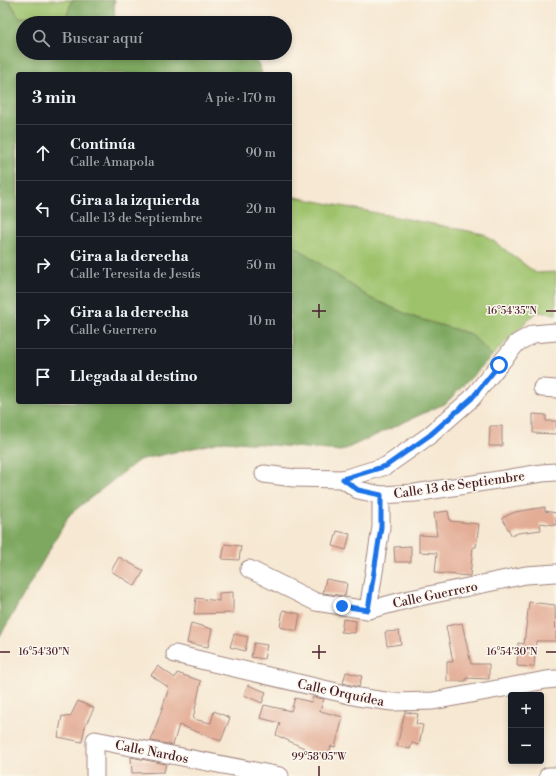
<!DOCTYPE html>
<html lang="es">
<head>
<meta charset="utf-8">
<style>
  :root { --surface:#171b24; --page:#242831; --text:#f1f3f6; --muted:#9ea1a6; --line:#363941 }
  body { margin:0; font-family:"Libre Bodoni",serif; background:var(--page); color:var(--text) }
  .controls { position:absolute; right:12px; bottom:12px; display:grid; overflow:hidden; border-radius:4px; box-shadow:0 2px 6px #0003 }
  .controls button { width:36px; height:36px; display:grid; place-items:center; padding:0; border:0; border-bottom:1px solid var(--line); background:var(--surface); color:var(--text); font:20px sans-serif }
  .stop { position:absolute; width:12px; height:12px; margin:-9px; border:3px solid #1a73e8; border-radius:50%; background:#fff }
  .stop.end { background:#1a73e8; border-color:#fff; box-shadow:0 1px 4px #0008 }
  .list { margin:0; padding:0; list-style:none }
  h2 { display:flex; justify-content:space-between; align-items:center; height:52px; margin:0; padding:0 16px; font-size:17px }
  h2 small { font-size:13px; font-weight:400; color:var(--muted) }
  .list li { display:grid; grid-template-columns:26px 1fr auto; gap:12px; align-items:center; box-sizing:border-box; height:56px; padding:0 16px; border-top:1px solid var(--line) }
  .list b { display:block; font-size:15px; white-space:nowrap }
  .list p { margin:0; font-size:13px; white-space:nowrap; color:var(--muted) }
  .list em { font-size:13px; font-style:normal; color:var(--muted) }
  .icon { flex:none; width:22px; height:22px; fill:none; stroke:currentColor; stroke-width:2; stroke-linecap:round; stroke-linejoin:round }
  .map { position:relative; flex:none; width:556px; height:776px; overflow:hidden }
  .search { position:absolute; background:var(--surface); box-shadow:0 2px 6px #0003; left:16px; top:16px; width:276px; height:44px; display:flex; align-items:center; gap:10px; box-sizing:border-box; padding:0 14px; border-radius:22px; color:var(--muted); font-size:15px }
  .panel { position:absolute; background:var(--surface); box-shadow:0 2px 6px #0003; left:16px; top:72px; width:276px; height:332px; border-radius:4px }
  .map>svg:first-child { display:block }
  .green { fill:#9ec26c; stroke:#74704c }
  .forest { fill:#7ea860; stroke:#646446 }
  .building { fill:#e3ac94 }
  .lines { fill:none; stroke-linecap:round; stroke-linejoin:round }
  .minor-casing { stroke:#a0847e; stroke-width:19 }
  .minor { stroke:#fff; stroke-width:17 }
  .route { stroke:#1a73e8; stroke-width:5 }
  .ticks { fill:none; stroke:#4a1f2b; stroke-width:1.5 }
  .labels { text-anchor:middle; stroke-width:3; stroke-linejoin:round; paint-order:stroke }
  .street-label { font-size:13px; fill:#4a1f2b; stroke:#fbf7ec }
  .ticks-label { font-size:10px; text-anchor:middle; fill:#4a1f2b; stroke:#fbf7ec; stroke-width:3; stroke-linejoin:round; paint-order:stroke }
</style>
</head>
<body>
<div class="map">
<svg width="556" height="776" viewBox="0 0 556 776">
  <rect width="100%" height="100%" fill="#fbf7ec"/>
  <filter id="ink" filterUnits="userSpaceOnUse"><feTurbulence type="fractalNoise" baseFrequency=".025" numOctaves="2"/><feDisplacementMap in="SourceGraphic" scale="8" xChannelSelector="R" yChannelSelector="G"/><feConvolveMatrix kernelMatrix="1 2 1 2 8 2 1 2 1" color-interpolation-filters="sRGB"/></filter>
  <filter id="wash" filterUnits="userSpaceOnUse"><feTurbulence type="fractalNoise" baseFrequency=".012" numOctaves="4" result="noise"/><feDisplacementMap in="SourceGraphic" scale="16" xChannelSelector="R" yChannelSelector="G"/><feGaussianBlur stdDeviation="0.9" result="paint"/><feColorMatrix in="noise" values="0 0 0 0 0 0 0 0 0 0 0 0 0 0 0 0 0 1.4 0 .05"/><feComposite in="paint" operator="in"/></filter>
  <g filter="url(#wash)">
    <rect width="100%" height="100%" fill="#f6e8d2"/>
    <!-- green -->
    <g class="green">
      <polygon points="9,0 72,0 66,19 19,17"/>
      <polygon points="290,196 484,234 536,273 556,272 556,314 536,312 492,356 471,334 416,318 370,298 290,243"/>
    </g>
    <!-- forest -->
    <polygon class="forest" points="0,0 9,0 19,17 66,19 72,0 115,0 114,3 115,23 23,23 23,53 242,53 259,64 262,74 18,74 18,402 290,402 290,243 370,298 416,318 471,334 492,356 446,403 341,451 225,441 139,460 70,514 0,636"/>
    <g id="blocks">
      <!-- building -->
      <g class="building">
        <polygon points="533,414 546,415 546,421 556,421 556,434 533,433"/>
        <polygon points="490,426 502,426 502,446 489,446"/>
        <polygon points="545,507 545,511 556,513 556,525 540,523 541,530 518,533 512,536 502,518 515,512"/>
        <polygon points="448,511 450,521 479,524 476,547 473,547 470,576 435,573 437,553 419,552 419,535 437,536 434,513"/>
        <polygon points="337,531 350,534 346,550 333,546"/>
        <polygon points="225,544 241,546 239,560 222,559"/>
        <polygon points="411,546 411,562 395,562 394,547"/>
        <polygon points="119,557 144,571 135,586 111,571"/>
        <polygon points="326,579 347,583 345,596 323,593"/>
        <polygon points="233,592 233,613 194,614 196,598 219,601 219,593"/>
        <polygon points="529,602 555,605 556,641 536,641 534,667 517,666 518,643 524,644"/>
        <polygon points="283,610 300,614 297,631 280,627"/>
        <polygon points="343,619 356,621 355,633 341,632"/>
        <polygon points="191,623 212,629 208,647 187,643"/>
        <polygon points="462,623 471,664 489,664 489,679 466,678 466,681 447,681 447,662 453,662 446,626"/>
        <polygon points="399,631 401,644 387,646 385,632"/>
        <polygon points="234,634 248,637 245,651 230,647"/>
        <polygon points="254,643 267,645 264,659 251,657"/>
        <polygon points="158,666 175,678 177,673 201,681 193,719 211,723 214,711 230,718 221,741 179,725 173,745 151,741 169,688 151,675"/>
        <polygon points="346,672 362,676 359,687 343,683"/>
        <polygon points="248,685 266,692 262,703 244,695"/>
        <polygon points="313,697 324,699 320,711 343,717 335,747 331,746 328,757 315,753 276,735 280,723 260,718 264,705 291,711 295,698 311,702"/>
        <polygon points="78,701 94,708 85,726 82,742 58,737 62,716 70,717"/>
        <polygon points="405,712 418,714 416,724 423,725 419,745 412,743 410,749 397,746"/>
        <polygon points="131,757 166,764 164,772 132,773"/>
      </g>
    </g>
  </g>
  <g filter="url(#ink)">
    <use href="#blocks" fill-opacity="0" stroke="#a0847e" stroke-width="1"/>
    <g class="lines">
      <!-- minor casing -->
      <g class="minor-casing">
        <g id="minor">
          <polyline points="542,388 556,389"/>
          <polyline points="264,474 294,478 343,479 386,466 430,435 472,398 517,343 533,334 556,332"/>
          <polyline points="343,479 358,490 381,495 415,493 542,473 556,472"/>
          <polyline points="249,569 316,602 368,610 410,599 526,575 556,573"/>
          <polyline points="368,610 381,527 381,495"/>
          <polyline points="175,654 358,697 392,702 433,701 546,680 556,679"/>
          <polyline points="95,776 95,740 280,776"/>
          <polyline points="548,776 556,776"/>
        </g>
      </g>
      <!-- minor -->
      <use href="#minor" class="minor"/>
    </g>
  </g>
  <g class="lines" filter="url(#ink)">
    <!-- route -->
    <polyline class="route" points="342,606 368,610 381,527 381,495 358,490 343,479 386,466 430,435 472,398 499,365"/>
  </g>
  <!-- ticks -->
  <path class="ticks" d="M319 304V318M312 311H326M546 311H556M319 645V659M0 652H10M312 652H326M546 652H556M319 766V776"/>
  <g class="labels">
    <!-- street labels -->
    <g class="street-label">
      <text transform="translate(459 484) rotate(-8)" y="5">Calle 13 de Septiembre</text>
      <text transform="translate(435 594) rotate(-12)" y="5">Calle Guerrero</text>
      <text transform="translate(341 692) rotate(12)" y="5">Calle Orquídea</text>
      <text transform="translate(152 751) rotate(11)" y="5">Calle Nardos</text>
    </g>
  </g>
  <g class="ticks-label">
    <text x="512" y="314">16°54'35"N</text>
    <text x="44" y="655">16°54'30"N</text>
    <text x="512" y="655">16°54'30"N</text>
    <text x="319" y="760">99°58'05"W</text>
  </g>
</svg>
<div class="controls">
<button>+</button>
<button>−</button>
</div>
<div class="stop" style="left:499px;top:365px"></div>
<div class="stop end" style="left:342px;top:606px"></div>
<div class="search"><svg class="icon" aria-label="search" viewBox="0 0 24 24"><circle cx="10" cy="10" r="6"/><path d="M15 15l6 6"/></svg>Buscar aquí</div>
<section class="panel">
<h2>3 min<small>A pie · 170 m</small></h2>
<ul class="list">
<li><svg class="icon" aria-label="ahead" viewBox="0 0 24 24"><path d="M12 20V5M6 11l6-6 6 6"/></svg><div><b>Continúa</b><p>Calle Amapola</p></div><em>90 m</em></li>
<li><svg class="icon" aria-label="left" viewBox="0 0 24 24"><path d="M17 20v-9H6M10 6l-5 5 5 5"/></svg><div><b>Gira a la izquierda</b><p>Calle 13 de Septiembre</p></div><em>20 m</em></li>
<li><svg class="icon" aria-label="right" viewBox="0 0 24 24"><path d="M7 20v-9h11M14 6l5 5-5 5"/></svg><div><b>Gira a la derecha</b><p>Calle Teresita de Jesús</p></div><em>50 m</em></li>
<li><svg class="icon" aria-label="right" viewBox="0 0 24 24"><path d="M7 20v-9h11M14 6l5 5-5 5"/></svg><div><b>Gira a la derecha</b><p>Calle Guerrero</p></div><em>10 m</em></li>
<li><svg class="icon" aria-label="arrive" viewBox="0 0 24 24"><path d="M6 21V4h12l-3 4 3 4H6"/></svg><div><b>Llegada al destino</b></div></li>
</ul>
</section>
</div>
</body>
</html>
